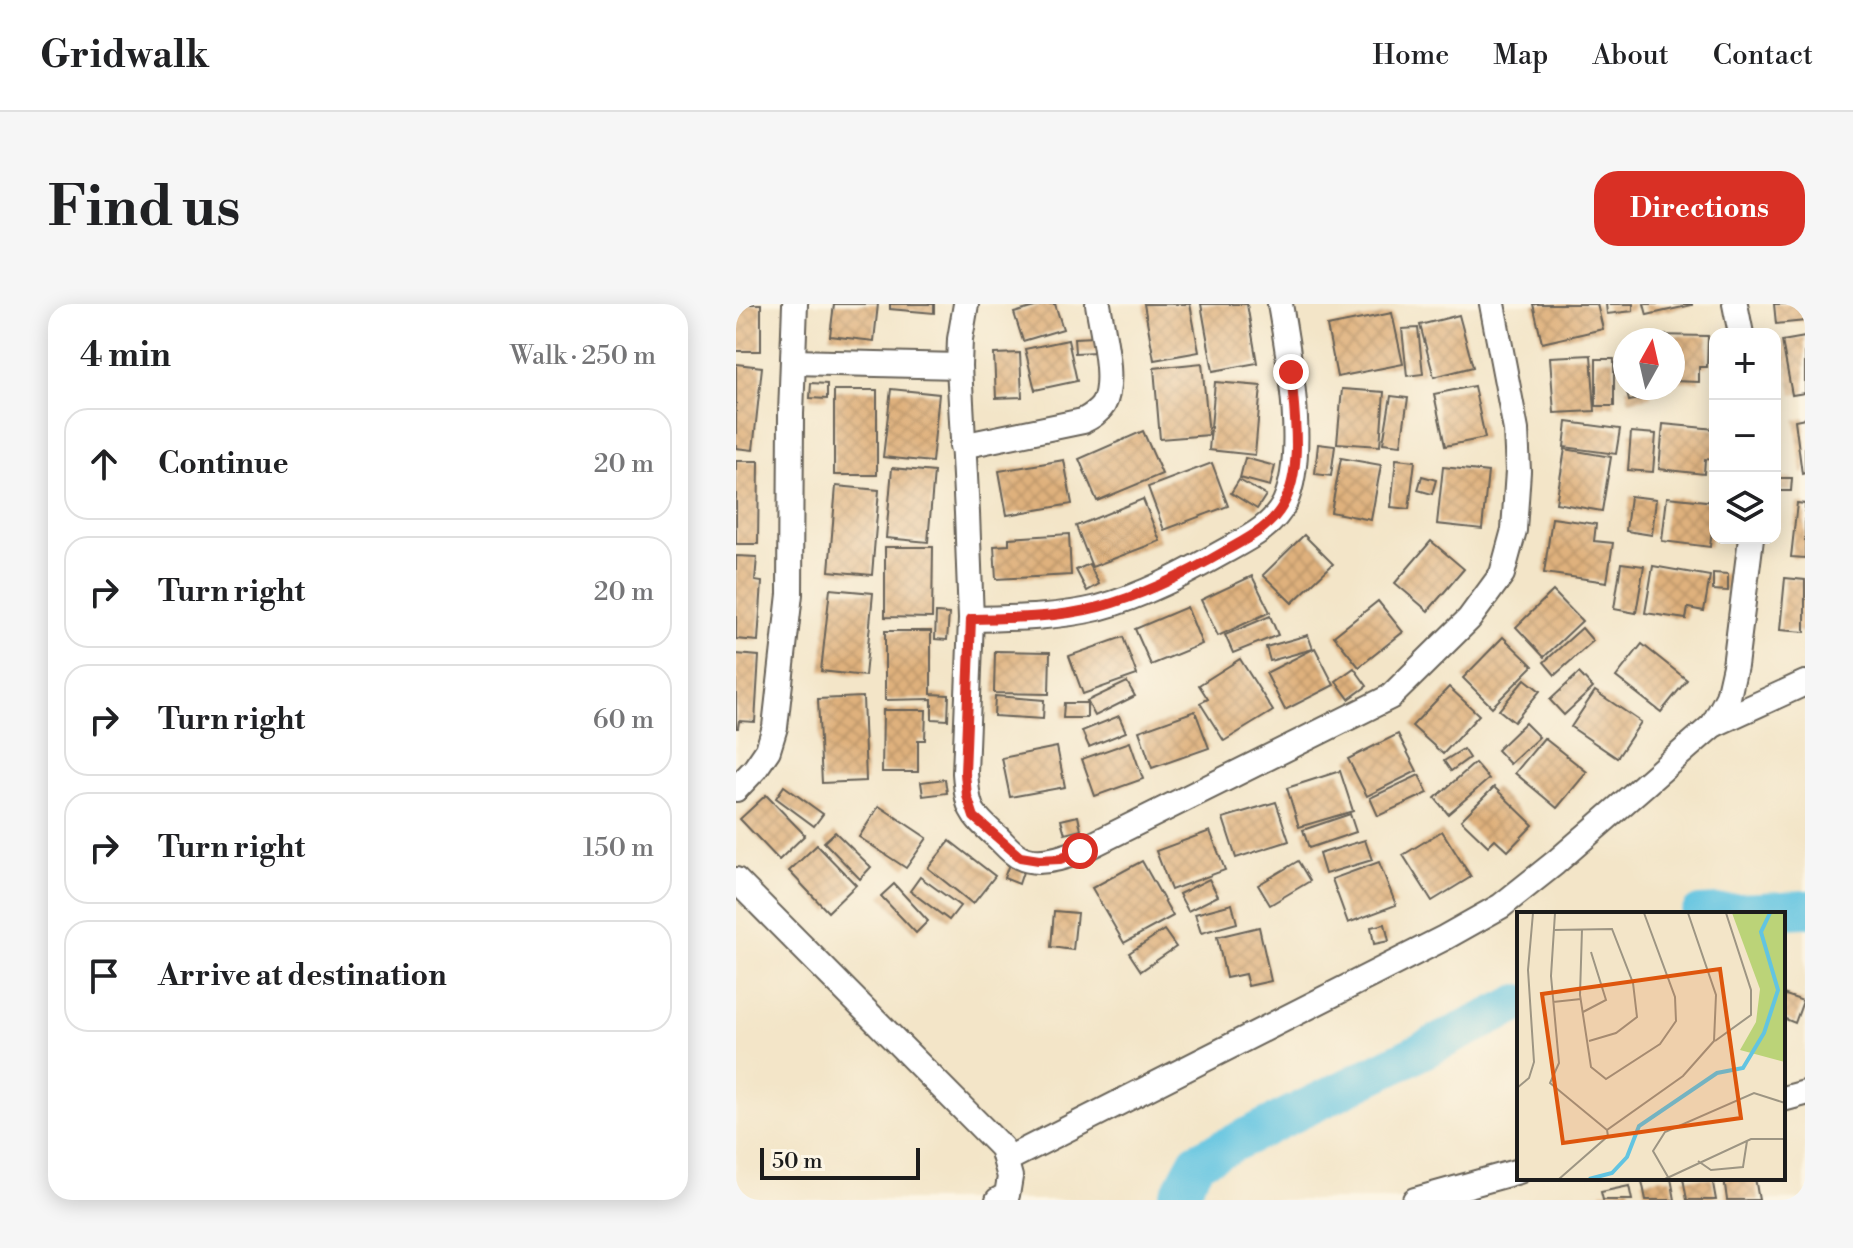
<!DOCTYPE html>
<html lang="en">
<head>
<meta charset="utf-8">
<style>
  :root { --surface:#fff; --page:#f6f6f6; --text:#202124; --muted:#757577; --line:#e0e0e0; --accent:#d93025 }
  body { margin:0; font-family:"Libre Bodoni",serif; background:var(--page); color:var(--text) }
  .controls { position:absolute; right:24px; top:24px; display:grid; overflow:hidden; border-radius:16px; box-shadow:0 4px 20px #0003 }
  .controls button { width:72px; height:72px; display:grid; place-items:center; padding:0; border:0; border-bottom:2px solid var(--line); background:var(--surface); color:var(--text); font:40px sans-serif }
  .compass { position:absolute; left:877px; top:24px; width:72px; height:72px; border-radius:50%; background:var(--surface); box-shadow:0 4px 20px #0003; rotate:8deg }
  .scale { position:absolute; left:24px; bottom:20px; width:160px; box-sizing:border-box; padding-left:8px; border:4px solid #1c1c1c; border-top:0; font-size:22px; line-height:28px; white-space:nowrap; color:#1c1c1c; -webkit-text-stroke:6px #fcf5e5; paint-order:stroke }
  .stop { position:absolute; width:24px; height:24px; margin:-18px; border:6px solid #d93025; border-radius:50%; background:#fff }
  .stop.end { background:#d93025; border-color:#fff; box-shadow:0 2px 8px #0008 }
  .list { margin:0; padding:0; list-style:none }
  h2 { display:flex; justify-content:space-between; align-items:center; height:104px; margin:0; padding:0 32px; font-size:34px }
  h2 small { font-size:26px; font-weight:400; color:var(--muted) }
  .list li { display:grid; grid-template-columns:52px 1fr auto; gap:24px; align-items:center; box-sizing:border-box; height:112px; margin:0 16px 16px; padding:0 16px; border:2px solid var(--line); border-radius:24px }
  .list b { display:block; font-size:30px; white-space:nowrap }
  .list em { font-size:26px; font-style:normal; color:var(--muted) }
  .icon { flex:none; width:44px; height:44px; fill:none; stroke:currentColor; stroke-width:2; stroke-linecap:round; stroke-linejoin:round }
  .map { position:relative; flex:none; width:1069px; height:896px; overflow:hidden; border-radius:24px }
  header { display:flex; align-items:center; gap:48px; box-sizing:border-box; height:112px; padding:0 40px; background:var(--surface); border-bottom:2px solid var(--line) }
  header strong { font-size:38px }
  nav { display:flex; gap:44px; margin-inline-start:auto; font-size:28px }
  .intro { display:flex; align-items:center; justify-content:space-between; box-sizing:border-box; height:192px; padding:0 48px }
  h1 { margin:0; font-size:56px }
  .button { padding:20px 36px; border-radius:24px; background:var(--accent); color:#fff; font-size:28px; font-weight:700 }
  main { display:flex; gap:48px; padding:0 48px }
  aside { flex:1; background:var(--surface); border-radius:24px; box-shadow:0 4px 20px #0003 }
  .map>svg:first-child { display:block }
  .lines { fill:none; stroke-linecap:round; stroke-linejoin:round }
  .river { stroke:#62c4e1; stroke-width:38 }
  .building { fill:url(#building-cross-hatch) }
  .minor-casing { stroke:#676258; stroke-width:28 }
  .minor { stroke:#fff; stroke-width:24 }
  .route { stroke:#d93025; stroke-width:10 }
  .inset-river { fill:none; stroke:#62c4e1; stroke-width:4 }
  .inset-road { fill:none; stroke:#9d9583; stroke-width:2 }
  .view { fill:#de560d; fill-opacity:0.15; stroke:#de560d; stroke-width:4 }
  .inset-edge { fill:none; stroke:#1c1c1c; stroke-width:4 }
</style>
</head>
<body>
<header>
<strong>Gridwalk</strong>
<nav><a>Home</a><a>Map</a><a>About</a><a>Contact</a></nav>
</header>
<div class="intro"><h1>Find us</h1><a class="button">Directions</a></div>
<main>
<aside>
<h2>4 min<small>Walk · 250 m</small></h2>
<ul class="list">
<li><svg class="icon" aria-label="ahead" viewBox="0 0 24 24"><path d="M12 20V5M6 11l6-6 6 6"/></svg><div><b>Continue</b></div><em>20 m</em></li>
<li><svg class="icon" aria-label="right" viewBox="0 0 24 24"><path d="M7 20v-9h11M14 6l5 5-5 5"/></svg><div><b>Turn right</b></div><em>20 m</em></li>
<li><svg class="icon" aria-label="right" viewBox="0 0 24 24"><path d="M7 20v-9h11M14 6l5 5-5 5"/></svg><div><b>Turn right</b></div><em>60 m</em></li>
<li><svg class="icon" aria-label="right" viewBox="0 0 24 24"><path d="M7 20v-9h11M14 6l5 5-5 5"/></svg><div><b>Turn right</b></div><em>150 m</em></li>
<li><svg class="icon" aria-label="arrive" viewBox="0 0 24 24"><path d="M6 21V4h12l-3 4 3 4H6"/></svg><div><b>Arrive at destination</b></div></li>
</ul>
</aside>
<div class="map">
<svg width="1069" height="896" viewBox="0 0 1069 896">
  <defs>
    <pattern id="building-cross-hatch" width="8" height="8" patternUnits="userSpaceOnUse" patternTransform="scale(2)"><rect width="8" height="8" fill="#dfb17d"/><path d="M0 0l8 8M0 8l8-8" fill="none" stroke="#bf986b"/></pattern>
  </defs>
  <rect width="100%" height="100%" fill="#fcf5e5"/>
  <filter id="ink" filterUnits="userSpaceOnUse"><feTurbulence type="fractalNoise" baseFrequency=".0125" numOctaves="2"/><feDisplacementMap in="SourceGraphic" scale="16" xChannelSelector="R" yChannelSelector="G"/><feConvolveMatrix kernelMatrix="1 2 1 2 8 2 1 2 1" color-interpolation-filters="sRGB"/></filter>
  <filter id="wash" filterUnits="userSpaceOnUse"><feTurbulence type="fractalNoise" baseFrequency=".006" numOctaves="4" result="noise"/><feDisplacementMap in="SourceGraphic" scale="32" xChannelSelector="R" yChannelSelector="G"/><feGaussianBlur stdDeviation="1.8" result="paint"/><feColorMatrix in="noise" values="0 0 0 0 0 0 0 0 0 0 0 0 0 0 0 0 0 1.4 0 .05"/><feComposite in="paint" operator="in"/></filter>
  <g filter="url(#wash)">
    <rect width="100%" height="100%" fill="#f3e5c8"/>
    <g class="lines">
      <!-- river -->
      <g class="river">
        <polyline points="964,610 1069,605"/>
        <polyline points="440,896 461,857 783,699"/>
      </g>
    </g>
    <g id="blocks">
      <!-- building -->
      <g class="building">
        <rect x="0" y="0" width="25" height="47"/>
        <polygon points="98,0 142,0 138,37 94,32"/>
        <polygon points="154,0 198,0 198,9 154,5"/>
        <polygon points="309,0 319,0 327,25 287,37 278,9"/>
        <polygon points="408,0 454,0 463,48 418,56"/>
        <polygon points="465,0 511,0 521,59 477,67"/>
        <polygon points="797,0 861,0 867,25 806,39"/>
        <polygon points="870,0 897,0 897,7 871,10"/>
        <polygon points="908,0 956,0 956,1 911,11"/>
        <polygon points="1038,0 1069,0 1069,17 1040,20"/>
        <polygon points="656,9 667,60 601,73 591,22"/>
        <polygon points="723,11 737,63 698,73 684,21"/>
        <polygon points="682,24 687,70 671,72 666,25"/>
        <polygon points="918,31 972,32 971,63 963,63 963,78 937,77 937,36 918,36"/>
        <polygon points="359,33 360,48 339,49 338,34"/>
        <polygon points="1069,33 1069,89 1056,91 1046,37"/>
        <polygon points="332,36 341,77 299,86 289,45"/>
        <polygon points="284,49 286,93 260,94 258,50"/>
        <polygon points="855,51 859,107 818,109 814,53"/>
        <rect x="860" y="55" width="18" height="47"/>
        <polygon points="466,59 473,131 424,135 418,64"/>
        <polygon points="0,60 26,63 17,146 0,144"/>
        <polygon points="479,78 525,82 519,151 473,146"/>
        <polygon points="75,79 91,80 91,95 74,94"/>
        <polygon points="738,82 749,134 709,142 698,90"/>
        <polygon points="890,84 913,84 915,93 893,97"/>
        <polygon points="155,85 203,90 196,158 147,153"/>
        <polygon points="606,85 648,88 644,142 601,139"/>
        <rect x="98" y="86" width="43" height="85"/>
        <polygon points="655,92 672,94 665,141 647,139"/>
        <polygon points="1069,114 1069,169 1066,170 1059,116"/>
        <polygon points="831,118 884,125 880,150 828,143"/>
        <polygon points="927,120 979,125 979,156 969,155 968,170 923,165"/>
        <polygon points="407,127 426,170 361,197 343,155"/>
        <polygon points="895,128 920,130 917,168 892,166"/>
        <polygon points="582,140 599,142 595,172 579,170"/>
        <polygon points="829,145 875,153 866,207 820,199"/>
        <polygon points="509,154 539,162 534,182 504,174"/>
        <polygon points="605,154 645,161 635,216 595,208"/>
        <polygon points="660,155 679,157 673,205 655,203"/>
        <polygon points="328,156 336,200 271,211 263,167"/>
        <polygon points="0,157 23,157 22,240 0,240"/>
        <polygon points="476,159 492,202 428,226 412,183"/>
        <polygon points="707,163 752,168 746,225 701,220"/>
        <polygon points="156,164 198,168 192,238 150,234"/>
        <polygon points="686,172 700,176 696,190 682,186"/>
        <polygon points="1042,174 1056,174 1055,187 1041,187"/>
        <polygon points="503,176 530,191 521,205 495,189"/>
        <polygon points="100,182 143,186 136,271 93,267"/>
        <polygon points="894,192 920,195 916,231 890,227"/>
        <polygon points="931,193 979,198 974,243 926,237"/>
        <polygon points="407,195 424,237 356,263 340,222"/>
        <polygon points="1061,199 1069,200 1069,254 1055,253"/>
        <polygon points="816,214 860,220 858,237 877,239 871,278 808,269"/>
        <polygon points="333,230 335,271 260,275 258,242 273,241 273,234"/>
        <polygon points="568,231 597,260 556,299 527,271"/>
        <polygon points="695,237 728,265 692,307 659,279"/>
        <polygon points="149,243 197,243 196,314 149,313"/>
        <polygon points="0,252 21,253 19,277 26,278 22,337 0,335"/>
        <polygon points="885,259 908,262 900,309 878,305"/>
        <polygon points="353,260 363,280 351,287 340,266"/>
        <polygon points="917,262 974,272 968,307 952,304 950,315 909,309"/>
        <polygon points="977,269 992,270 992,287 977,286"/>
        <polygon points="516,272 534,308 482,332 465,296"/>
        <polygon points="1049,274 1069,276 1069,328 1044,326"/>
        <polygon points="94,285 137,289 129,372 85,367"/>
        <polygon points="817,287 846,317 808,353 780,323"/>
        <polygon points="642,297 667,328 623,363 598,332"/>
        <polygon points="451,303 466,340 415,361 399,325"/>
        <polygon points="200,309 213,310 211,336 199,335"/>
        <polygon points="534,312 542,331 497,349 489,331"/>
        <polygon points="846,324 857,337 819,371 808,358"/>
        <polygon points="149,327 195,327 195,390 213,391 212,416 196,415 196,395 149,396"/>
        <polygon points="572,331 577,345 534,357 530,343"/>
        <polygon points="387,333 401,371 347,390 333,352"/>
        <polygon points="767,333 797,362 756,403 727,374"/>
        <polygon points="906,340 951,376 925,408 880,373"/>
        <polygon points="579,344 598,381 549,406 530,369"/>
        <polygon points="259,347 314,348 313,390 258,389"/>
        <polygon points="0,350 23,352 19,418 3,417 2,424 0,424"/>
        <polygon points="504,355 537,407 488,437 464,399 472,395 463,381"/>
        <polygon points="618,364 631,382 613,395 600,377"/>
        <polygon points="843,369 857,384 828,411 814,396"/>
        <polygon points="789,375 804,387 778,418 763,406"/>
        <polygon points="391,378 399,392 359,412 351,397"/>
        <polygon points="713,383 743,411 707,450 676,422"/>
        <polygon points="859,387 905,418 881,454 835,423"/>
        <polygon points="259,392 308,396 307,415 258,412"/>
        <polygon points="127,393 130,477 86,479 82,395"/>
        <polygon points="328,399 351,399 351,414 327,414"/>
        <polygon points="147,406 190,406 189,436 182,436 182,468 146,468"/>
        <polygon points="459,407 473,444 416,464 403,427"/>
        <polygon points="383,412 390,428 353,443 346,427"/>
        <polygon points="789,419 803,433 774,460 761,446"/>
        <polygon points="662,430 681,467 631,492 612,455"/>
        <polygon points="808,434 851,468 821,504 779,469"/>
        <polygon points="394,438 407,475 359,492 346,455"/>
        <polygon points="321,443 329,483 274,493 266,454"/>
        <polygon points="727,445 733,454 715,467 708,457"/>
        <polygon points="739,459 753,475 712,510 699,494"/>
        <polygon points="604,467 617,507 563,523 551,484"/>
        <polygon points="683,471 692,489 642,512 634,494"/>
        <polygon points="209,475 211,489 187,492 185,478"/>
        <polygon points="48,482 87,510 78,522 40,494"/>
        <polygon points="758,483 797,521 772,547 759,535 752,542 725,516"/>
        <polygon points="30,491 69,531 43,556 4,515"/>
        <polygon points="540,498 553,537 500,554 487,514"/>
        <polygon points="143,502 191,534 170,564 123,533"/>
        <polygon points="614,510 620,528 573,544 567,526"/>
        <polygon points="342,512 345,526 329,530 325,516"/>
        <polygon points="474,527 489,566 435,586 420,547"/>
        <polygon points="706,527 735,573 696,597 667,551"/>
        <polygon points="99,528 135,563 124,575 88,538"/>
        <polygon points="629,536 636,556 589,570 583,550"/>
        <polygon points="214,537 259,572 237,600 192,564"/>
        <polygon points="81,541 120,581 92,608 53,567"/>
        <polygon points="406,557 437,612 388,639 356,584"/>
        <polygon points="562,557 574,577 534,601 522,581"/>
        <polygon points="643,558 660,601 612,619 596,575"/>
        <polygon points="273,560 288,565 283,580 268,574"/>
        <polygon points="184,573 224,602 213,616 174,587"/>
        <polygon points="473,575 482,592 452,607 443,590"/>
        <polygon points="158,580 192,617 180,629 145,592"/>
        <polygon points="496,600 501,619 465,629 459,610"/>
        <polygon points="318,607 341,609 337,646 315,643"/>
        <polygon points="649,620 653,637 638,640 635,623"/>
        <polygon points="523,623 535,677 512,682 509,670 490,674 481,633"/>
        <polygon points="428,626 440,643 405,667 393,649"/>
        <polygon points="1047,690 1067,697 1059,719 1047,714"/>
        <polygon points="925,874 935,874 939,896 910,896 906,877"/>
        <polygon points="947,874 976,874 980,896 951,896"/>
        <polygon points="988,874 1019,874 1023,896 991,896"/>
        <polygon points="893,882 896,896 867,896 865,888"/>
      </g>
    </g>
  </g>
  <g filter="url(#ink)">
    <use href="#blocks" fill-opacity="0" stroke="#676258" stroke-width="2"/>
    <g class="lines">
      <!-- minor casing -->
      <g class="minor-casing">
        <g id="minor">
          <path d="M230 0 224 35 223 62 231 209 235 315 229 469C232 505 233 508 260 532 267 538 275 549 284 553 301 562 327 554 344 547L654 393 733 315 766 270 778 226 782 167 780 126 756 0"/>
          <polyline points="999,0 1005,30"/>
          <polyline points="57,58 223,62"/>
          <path d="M226 142 347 117C354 113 362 109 367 101 380 77 366 27 362 0"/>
          <path d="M235 315C277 314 320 314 362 304 407 292 448 270 489 247 511 235 538 222 549 198 571 149 553 53 544 0"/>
          <polyline points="977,421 1069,379"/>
          <polyline points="0,485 19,465 32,446 39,423 54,290 55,110 59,0"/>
          <polyline points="0,576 266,844 274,873 271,891 262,896"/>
          <polyline points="1047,795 1069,789"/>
          <polyline points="270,856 708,634 765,602 819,559 977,421 992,393 999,362 1015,234"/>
          <polyline points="679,896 783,867"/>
        </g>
      </g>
      <!-- minor -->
      <use href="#minor" class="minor"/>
    </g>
  </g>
  <g class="lines" filter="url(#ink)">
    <!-- route -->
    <path class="route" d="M344 547 324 555 303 556 284 553 238 513 231 492 229 469 235 315C277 314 321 314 363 303 408 291 450 270 491 246 512 234 535 223 547 201 568 164 558 108 555 68"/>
  </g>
  <!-- overview -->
  <g transform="translate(781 608)">
    <rect width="268" height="268" fill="#f3e5c8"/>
    <path d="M215 1H268V150L223 138 239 110 243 77Z" fill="#bbd378"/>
    <path class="inset-river" d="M72 267 95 261 110 245 122 214 200 161 226 156 247 121 261 78 244 20 253 1"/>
    <path class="inset-road" d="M38 1 34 64 42 151 33 171 90 218M65 17 63 83 74 155 89 167 143 132 159 109 158 85 127 1M36 18 95 17 116 71 120 105 99 121 72 129M36 90 64 87M66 100 89 88 74 40M198 129 234 103V78L209 1M0 176 12 166 17 150 11 58 16 1M181 249 194 258 226 255 230 229M151 265 136 239 148 220 237 181 268 191M42 267 91 224 90 218 166 164 197 129 199 83 171 1M148 267 234 227H268"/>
    <path class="view" d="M203 57 224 206 46 231 25 82Z"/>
    <rect width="268" height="268" class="inset-edge"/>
  </g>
</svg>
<div class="controls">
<button>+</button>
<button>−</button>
<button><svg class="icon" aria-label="layers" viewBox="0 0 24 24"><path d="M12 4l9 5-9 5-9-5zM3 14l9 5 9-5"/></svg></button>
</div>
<svg class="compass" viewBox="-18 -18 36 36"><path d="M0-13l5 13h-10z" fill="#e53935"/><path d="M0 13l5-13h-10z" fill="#757577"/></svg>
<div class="scale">50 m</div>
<div class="stop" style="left:344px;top:547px"></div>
<div class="stop end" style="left:555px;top:68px"></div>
</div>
</main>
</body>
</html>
